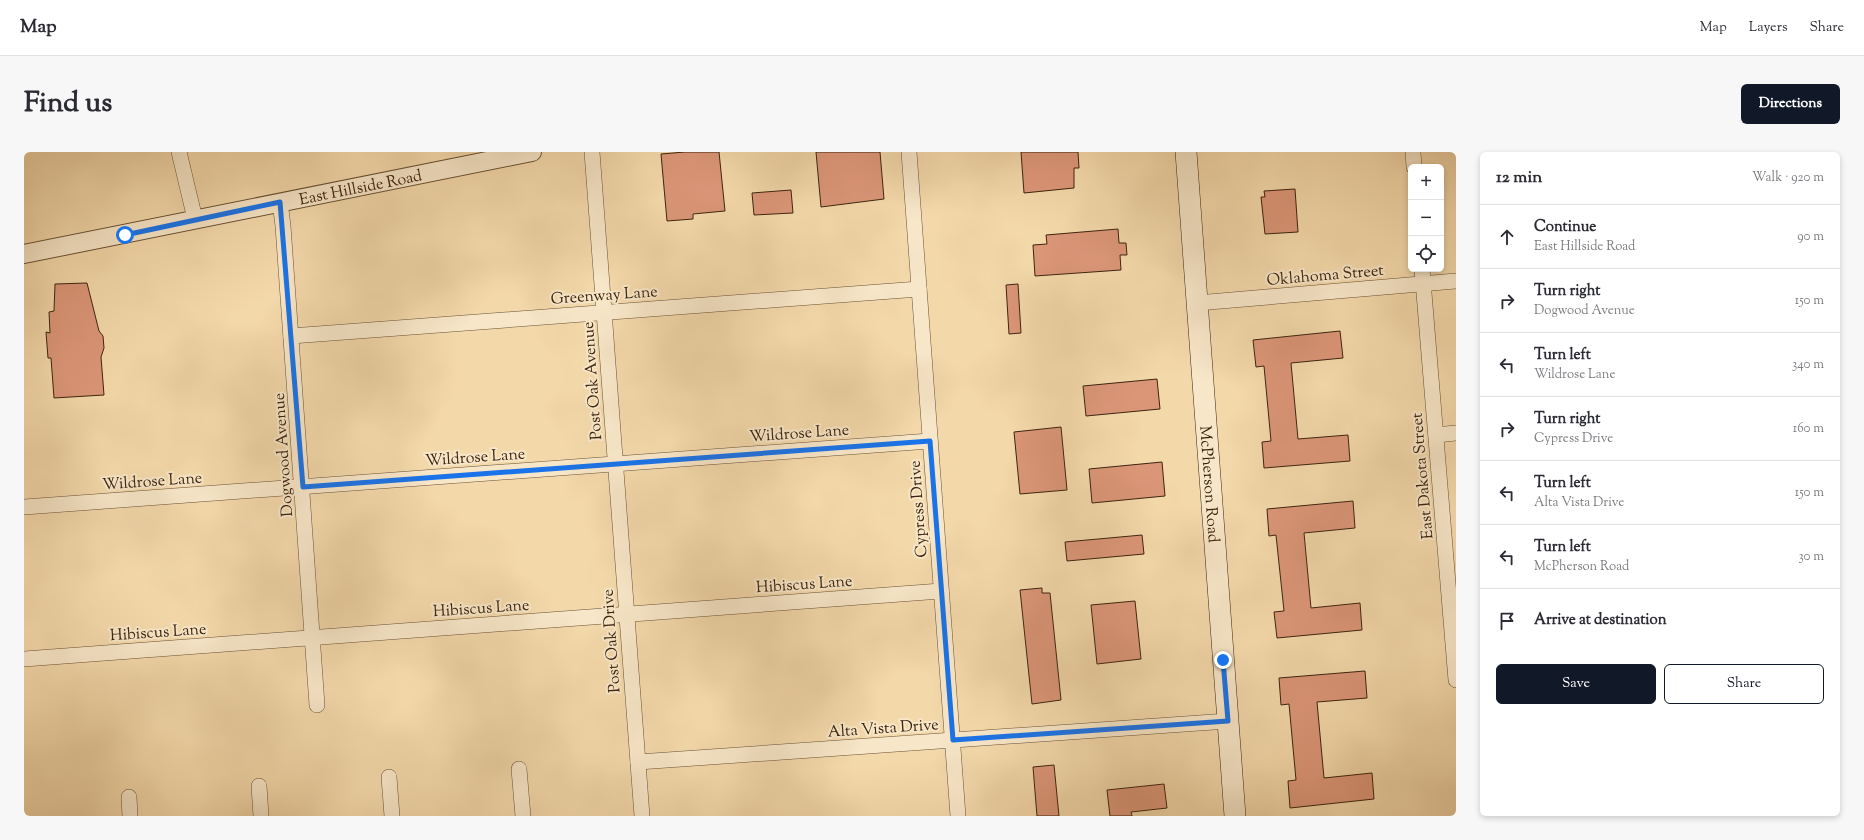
<!DOCTYPE html>
<html lang="en">
<head>
<meta charset="utf-8">
<style>
  :root { --surface:#fff; --page:#f7f7f7; --text:#2b2b33; --muted:#7c7c81; --line:#e1e1e2; --accent:#111827 }
  body { margin:0; font-family:"Sorts Mill Goudy",serif; background:var(--page); color:var(--text) }
  .controls { position:absolute; right:12px; top:12px; display:grid; overflow:hidden; border-radius:6px; box-shadow:0 2px 6px #0003 }
  .controls button { width:36px; height:36px; display:grid; place-items:center; padding:0; border:0; border-bottom:1px solid var(--line); background:var(--surface); color:var(--text); font:20px sans-serif }
  .stop { position:absolute; width:12px; height:12px; margin:-9px; border:3px solid #1a73e8; border-radius:50%; background:#fff }
  .stop.end { background:#1a73e8; border-color:#fff; box-shadow:0 1px 4px #0008 }
  .list { margin:0; padding:0; list-style:none }
  h2 { display:flex; justify-content:space-between; align-items:center; height:52px; margin:0; padding:0 16px; font-size:17px }
  h2 small { font-size:13px; font-weight:400; color:var(--muted) }
  .list li { display:grid; grid-template-columns:26px 1fr auto; gap:12px; align-items:center; box-sizing:border-box; height:64px; padding:0 16px; border-top:1px solid var(--line) }
  .list b { display:block; font-size:15px; white-space:nowrap }
  .list p { margin:0; font-size:13px; white-space:nowrap; color:var(--muted) }
  .list em { font-size:13px; font-style:normal; color:var(--muted) }
  .actions { display:flex; gap:8px; padding:12px 16px }
  .actions a { flex:1; padding:9px 0; border:1px solid var(--accent); border-radius:6px; text-align:center; font-size:14px; color:var(--accent) }
  .actions .main { background:var(--accent); color:#fff }
  .icon { flex:none; width:22px; height:22px; fill:none; stroke:currentColor; stroke-width:2; stroke-linecap:round; stroke-linejoin:round }
  .map { position:relative; flex:none; width:1432px; height:664px; overflow:hidden; border-radius:6px }
  header { display:flex; align-items:center; gap:24px; box-sizing:border-box; height:56px; padding:0 20px; background:var(--surface); border-bottom:1px solid var(--line) }
  header strong { font-size:19px }
  nav { display:flex; gap:22px; margin-inline-start:auto; font-size:14px }
  .intro { display:flex; align-items:center; justify-content:space-between; box-sizing:border-box; height:96px; padding:0 24px }
  h1 { margin:0; font-size:28px }
  .button { padding:10px 18px; border-radius:6px; background:var(--accent); color:#fff; font-size:14px; font-weight:700 }
  main { display:flex; gap:24px; padding:0 24px }
  aside { flex:1; background:var(--surface); border-radius:6px; box-shadow:0 2px 6px #0003 }
  .map>svg:first-child { display:block }
  .building { fill:#db9678; stroke:#3d240e }
  .lines { fill:none; stroke-linecap:round; stroke-linejoin:round }
  .minor-casing { stroke:#6a5135; stroke-width:16 }
  .tertiary-casing { stroke:#6a5135; stroke-width:20 }
  .secondary-casing { stroke:#3d240e; stroke-width:22 }
  .minor { stroke:#f7e6c8; stroke-width:15 }
  .tertiary { stroke:#f7e6c8; stroke-width:18 }
  .secondary { stroke:#f7e6c8; stroke-width:21 }
  .route { stroke:#1a73e8; stroke-width:5 }
  .labels { text-anchor:middle; stroke-width:4; stroke-linejoin:round; paint-order:stroke }
  .street-label { font-size:16px; fill:#3d240e; stroke:#f7e6c8 }
</style>
</head>
<body>
<header>
<strong>Map</strong>
<nav><a>Map</a><a>Layers</a><a>Share</a></nav>
</header>
<div class="intro"><h1>Find us</h1><a class="button">Directions</a></div>
<main>
<div class="map">
<svg width="1432" height="664" viewBox="0 0 1432 664">
  <rect width="100%" height="100%" fill="#f3d8aa"/>
  <filter id="stains"><feTurbulence type="fractalNoise" baseFrequency=".005" numOctaves="4"/><feColorMatrix values="0 0 0 0 .2 0 0 0 0 .09 0 0 0 0 .02 0 0 0 .5 -.17"/></filter>
  <radialGradient id="worn" r=".72"><stop offset=".6" stop-color="#630" stop-opacity="0"/><stop offset="1" stop-color="#630" stop-opacity=".3"/></radialGradient>
  <!-- building -->
  <g class="building">
    <polygon points="661,0 695,0 701,59 669,62 669,67 643,69 637,2"/>
    <polygon points="792,0 856,0 860,47 797,55"/>
    <polygon points="997,0 1054,0 1055,16 1050,16 1050,36 1000,41"/>
    <polygon points="1271,37 1274,80 1241,82 1237,45 1241,45 1240,39"/>
    <polygon points="767,38 769,61 730,63 728,41"/>
    <polygon points="1094,77 1095,91 1102,91 1103,103 1096,103 1097,118 1011,124 1009,93 1023,92 1022,83"/>
    <polygon points="63,131 75,179 79,184 80,196 77,205 80,243 30,246 27,206 24,206 22,180 26,181 25,160 30,159 31,132"/>
    <polygon points="994,132 997,181 985,182 982,133"/>
    <polygon points="1316,179 1319,206 1267,211 1274,287 1324,283 1326,309 1240,316 1238,290 1247,289 1240,214 1232,215 1229,188"/>
    <polygon points="1133,227 1136,257 1062,264 1059,234"/>
    <polygon points="1037,275 1043,338 996,342 990,280"/>
    <polygon points="1138,310 1141,344 1068,351 1065,317"/>
    <polygon points="1329,349 1331,376 1280,381 1287,456 1336,451 1338,478 1253,486 1250,460 1260,459 1252,383 1245,384 1243,357"/>
    <polygon points="1118,383 1120,402 1043,409 1041,390"/>
    <polygon points="1018,436 1018,441 1026,441 1037,548 1008,552 996,438"/>
    <polygon points="1111,449 1117,507 1073,512 1067,453"/>
    <polygon points="1341,519 1343,546 1293,550 1300,626 1348,621 1350,647 1266,656 1264,629 1272,628 1265,552 1257,553 1255,526"/>
    <polygon points="1030,613 1035,664 1013,664 1009,615"/>
    <polygon points="1140,632 1143,656 1107,660 1108,664 1086,664 1083,638"/>
  </g>
  <g class="lines">
    <!-- minor casing -->
    <g class="minor-casing">
      <g id="minor">
        <polyline points="155,0 171,67"/>
        <polyline points="568,0 618,664"/>
        <polyline points="885,0 934,664"/>
        <polyline points="1389,0 1390,15"/>
        <polyline points="256,50 259,74 293,553"/>
        <polyline points="1398,117 1432,528"/>
        <polyline points="1173,151 1432,129"/>
        <polyline points="267,184 895,137"/>
        <polyline points="1412,283 1432,281"/>
        <polyline points="0,355 906,289"/>
        <polyline points="0,507 917,439"/>
        <polyline points="614,610 1204,569"/>
        <polyline points="495,617 499,664"/>
        <polyline points="365,625 368,664"/>
        <polyline points="235,634 237,664"/>
        <polyline points="105,645 106,664"/>
      </g>
    </g>
    <!-- tertiary casing -->
    <g class="tertiary-casing">
      <g id="tertiary">
        <path id="s1" d="M0 102 508 0"/>
      </g>
    </g>
    <!-- secondary casing -->
    <g class="secondary-casing">
      <g id="secondary">
        <path id="s2" d="M1162 0 1211 664"/>
      </g>
    </g>
    <!-- minor -->
    <use href="#minor" class="minor"/>
    <!-- tertiary -->
    <use href="#tertiary" class="tertiary"/>
    <!-- secondary -->
    <use href="#secondary" class="secondary"/>
  </g>
  <g class="lines">
    <!-- route -->
    <polyline class="route" points="101,83 256,50 279,335 906,289 929,588 1204,569 1199,508"/>
  </g>
  <g class="labels">
    <!-- street labels -->
    <g class="street-label">
      <text dy="6" stroke="none"><textPath href="#s1" startOffset="343">East Hillside Road</textPath></text>
      <text transform="translate(1301 122) rotate(-5)" y="6">Oklahoma Street</text>
      <text transform="translate(580 142) rotate(-4)" y="6">Greenway Lane</text>
      <text transform="translate(567 229) rotate(-94)" y="6">Post Oak Avenue</text>
      <text transform="translate(775 280) rotate(-4)" y="6">Wildrose Lane</text>
      <text transform="translate(258 303) rotate(-94)" y="6">Dogwood Avenue</text>
      <text transform="translate(451 304) rotate(-4)" y="6">Wildrose Lane</text>
      <text transform="translate(1397 324) rotate(-95)" y="6">East Dakota Street</text>
      <text transform="translate(128 328) rotate(-4)" y="6">Wildrose Lane</text>
      <text dy="6" stroke="none"><textPath href="#s2" startOffset="333">McPherson Road</textPath></text>
      <text transform="translate(893 357) rotate(-94)" y="6">Cypress Drive</text>
      <text transform="translate(780 431) rotate(-4)" y="6">Hibiscus Lane</text>
      <text transform="translate(457 455) rotate(-4)" y="6">Hibiscus Lane</text>
      <text transform="translate(134 479) rotate(-4)" y="6">Hibiscus Lane</text>
      <text transform="translate(586 489) rotate(-94)" y="6">Post Oak Drive</text>
      <text transform="translate(859 575) rotate(-4)" y="6">Alta Vista Drive</text>
    </g>
  </g>
  <rect width="100%" height="100%" filter="url(#stains)"/>
  <rect width="100%" height="100%" fill="url(#worn)"/>
</svg>
<div class="controls">
<button>+</button>
<button>−</button>
<button><svg class="icon" aria-label="locate" viewBox="0 0 24 24"><circle cx="12" cy="12" r="6"/><path d="M12 2v4M12 18v4M2 12h4M18 12h4"/></svg></button>
</div>
<div class="stop" style="left:101px;top:83px"></div>
<div class="stop end" style="left:1199px;top:508px"></div>
</div>
<aside>
<h2>12 min<small>Walk · 920 m</small></h2>
<ul class="list">
<li><svg class="icon" aria-label="ahead" viewBox="0 0 24 24"><path d="M12 20V5M6 11l6-6 6 6"/></svg><div><b>Continue</b><p>East Hillside Road</p></div><em>90 m</em></li>
<li><svg class="icon" aria-label="right" viewBox="0 0 24 24"><path d="M7 20v-9h11M14 6l5 5-5 5"/></svg><div><b>Turn right</b><p>Dogwood Avenue</p></div><em>150 m</em></li>
<li><svg class="icon" aria-label="left" viewBox="0 0 24 24"><path d="M17 20v-9H6M10 6l-5 5 5 5"/></svg><div><b>Turn left</b><p>Wildrose Lane</p></div><em>340 m</em></li>
<li><svg class="icon" aria-label="right" viewBox="0 0 24 24"><path d="M7 20v-9h11M14 6l5 5-5 5"/></svg><div><b>Turn right</b><p>Cypress Drive</p></div><em>160 m</em></li>
<li><svg class="icon" aria-label="left" viewBox="0 0 24 24"><path d="M17 20v-9H6M10 6l-5 5 5 5"/></svg><div><b>Turn left</b><p>Alta Vista Drive</p></div><em>150 m</em></li>
<li><svg class="icon" aria-label="left" viewBox="0 0 24 24"><path d="M17 20v-9H6M10 6l-5 5 5 5"/></svg><div><b>Turn left</b><p>McPherson Road</p></div><em>30 m</em></li>
<li><svg class="icon" aria-label="arrive" viewBox="0 0 24 24"><path d="M6 21V4h12l-3 4 3 4H6"/></svg><div><b>Arrive at destination</b></div></li>
</ul>
<div class="actions"><a class="main">Save</a><a>Share</a></div>
</aside>
</main>
</body>
</html>
